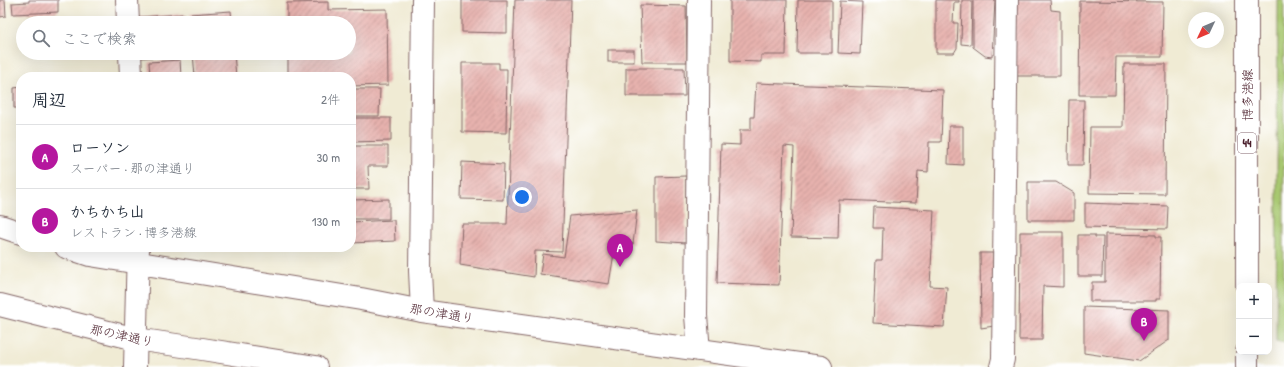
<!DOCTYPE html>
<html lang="ja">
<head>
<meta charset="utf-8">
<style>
  :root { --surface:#fff; --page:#f2f2f3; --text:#1f2937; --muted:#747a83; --line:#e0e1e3; --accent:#b5179e }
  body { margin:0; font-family:"Patrick Hand","Klee One",sans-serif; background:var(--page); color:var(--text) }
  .controls { position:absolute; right:12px; bottom:12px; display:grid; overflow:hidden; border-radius:8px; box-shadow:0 4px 16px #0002 }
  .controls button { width:36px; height:36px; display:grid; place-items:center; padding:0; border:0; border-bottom:1px solid var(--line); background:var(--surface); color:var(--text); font:20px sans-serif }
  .compass { position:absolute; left:1188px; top:12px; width:36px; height:36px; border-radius:50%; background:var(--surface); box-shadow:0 4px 16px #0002; rotate:226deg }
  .you { position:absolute; left:522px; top:197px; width:14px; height:14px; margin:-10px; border:3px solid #fff; border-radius:50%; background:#1a73e8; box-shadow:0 0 0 6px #1a73e833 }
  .badge { display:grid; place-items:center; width:26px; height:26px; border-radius:50%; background:var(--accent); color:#fff; font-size:13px; font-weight:700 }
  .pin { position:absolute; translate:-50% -33px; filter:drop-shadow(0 1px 2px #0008) }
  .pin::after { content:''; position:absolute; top:21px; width:14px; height:12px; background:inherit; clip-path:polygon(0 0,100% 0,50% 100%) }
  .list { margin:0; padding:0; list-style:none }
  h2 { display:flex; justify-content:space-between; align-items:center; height:52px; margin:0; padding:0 16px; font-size:17px }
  h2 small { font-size:13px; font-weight:400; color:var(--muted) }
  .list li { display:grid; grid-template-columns:26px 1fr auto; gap:12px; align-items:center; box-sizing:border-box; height:64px; padding:0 16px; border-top:1px solid var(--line) }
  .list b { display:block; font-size:15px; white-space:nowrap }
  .list p { margin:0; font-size:13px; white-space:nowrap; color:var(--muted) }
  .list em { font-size:13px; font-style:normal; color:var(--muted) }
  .icon { flex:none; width:22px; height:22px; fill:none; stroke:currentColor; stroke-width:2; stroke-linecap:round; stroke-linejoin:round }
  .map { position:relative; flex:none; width:1284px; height:367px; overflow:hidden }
  .search { position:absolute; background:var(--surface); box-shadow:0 4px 16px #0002; left:16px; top:16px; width:340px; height:44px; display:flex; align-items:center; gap:10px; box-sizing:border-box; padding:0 14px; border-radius:22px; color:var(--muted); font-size:15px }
  .panel { position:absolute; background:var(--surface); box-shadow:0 4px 16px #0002; left:16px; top:72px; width:340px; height:180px; border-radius:16px }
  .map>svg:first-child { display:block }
  .grass { fill:#a7c870; stroke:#78744e }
  .building { fill:url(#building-hatch) }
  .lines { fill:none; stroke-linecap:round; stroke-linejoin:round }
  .minor-casing { stroke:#846666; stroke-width:24 }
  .major-casing { stroke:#846666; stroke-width:24 }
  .minor { stroke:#fff; stroke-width:22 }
  .major { stroke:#fff; stroke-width:22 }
  .labels { text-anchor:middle; stroke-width:4; stroke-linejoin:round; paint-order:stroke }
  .shield { fill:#fff; stroke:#80626b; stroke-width:1 }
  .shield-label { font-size:12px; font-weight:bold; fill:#4a1f2b }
  .street-label { font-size:13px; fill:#4a1f2b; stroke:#fff }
</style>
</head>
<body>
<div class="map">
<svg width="1284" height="367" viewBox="0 0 1284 367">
  <defs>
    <pattern id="building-hatch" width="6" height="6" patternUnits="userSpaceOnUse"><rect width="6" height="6" fill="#e7b2ae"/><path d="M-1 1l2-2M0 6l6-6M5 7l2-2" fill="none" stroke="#bd908e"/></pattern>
  </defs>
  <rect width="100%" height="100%" fill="#fff"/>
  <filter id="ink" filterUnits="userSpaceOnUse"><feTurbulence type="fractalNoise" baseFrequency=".025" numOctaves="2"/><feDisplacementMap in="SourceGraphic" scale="8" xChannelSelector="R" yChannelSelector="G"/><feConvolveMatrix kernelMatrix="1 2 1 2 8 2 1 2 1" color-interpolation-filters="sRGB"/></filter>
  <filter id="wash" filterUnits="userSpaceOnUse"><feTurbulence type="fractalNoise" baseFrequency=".012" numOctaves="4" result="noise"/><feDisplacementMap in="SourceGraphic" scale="16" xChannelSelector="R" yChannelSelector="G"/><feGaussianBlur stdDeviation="0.9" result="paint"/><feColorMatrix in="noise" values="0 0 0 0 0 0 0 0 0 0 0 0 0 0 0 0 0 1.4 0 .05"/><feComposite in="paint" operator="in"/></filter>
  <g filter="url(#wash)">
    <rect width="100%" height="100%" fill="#f0ebd4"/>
    <!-- grass -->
    <polygon class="grass" points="1278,0 1284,0 1284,343 1276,341"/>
    <g id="blocks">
      <!-- building -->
      <g class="building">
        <polygon points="0,0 5,0 6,16 0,17"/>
        <polygon points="29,0 58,0 58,12 13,14 12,3 29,2"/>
        <polygon points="462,0 507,0 507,33 462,32"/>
        <polygon points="515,0 571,0 562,252 535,251 534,277 460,265 462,224 507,224"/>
        <polygon points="730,0 787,0 786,55 761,55 761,62 730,61"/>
        <polygon points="798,0 832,0 832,53 797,53"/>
        <polygon points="936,0 959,0 959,2 954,2 953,23 958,23 957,48 954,53 936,53"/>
        <polygon points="962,0 972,0 971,45 961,44"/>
        <polygon points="973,0 995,0 992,57 985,56 973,47"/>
        <polygon points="1014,0 1050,0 1051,10 1060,11 1060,76 1015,76"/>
        <polygon points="840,1 862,2 860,54 838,53"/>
        <polygon points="1080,1 1163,2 1162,57 1116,57 1115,95 1079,95"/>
        <polygon points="328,2 328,10 387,9 388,85 351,86 351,77 288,77 288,53 349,53 349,23 287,23 287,3"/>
        <polygon points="640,5 686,6 687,62 642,62"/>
        <polygon points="231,11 232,23 191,23 190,14"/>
        <polygon points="185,14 185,23 139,23 139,17"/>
        <rect x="608" y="50" width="26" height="12"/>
        <polygon points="141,53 187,53 187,55 141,58"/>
        <polygon points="193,53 234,53 236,77 195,77"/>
        <polygon points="180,60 181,77 150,77 149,62"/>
        <polygon points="462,63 499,63 499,69 507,69 506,133 462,132"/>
        <polygon points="1124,64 1166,64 1165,194 1089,193 1090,127 1123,127"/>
        <polygon points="626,68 684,68 685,96 626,96"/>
        <polygon points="756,83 943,90 941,142 929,142 928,172 918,171 916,203 839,200 838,238 791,237 794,147 784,146 779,285 717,283 721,144 740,145 740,130 751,130 751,117 754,117"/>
        <polygon points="21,87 21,108 14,108 14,88"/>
        <polygon points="351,89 380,89 379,116 351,116"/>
        <polygon points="1069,100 1084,100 1083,165 1068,165"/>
        <polygon points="351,118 391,118 391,141 351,142"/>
        <polygon points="949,126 963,126 963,165 948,164"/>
        <polygon points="351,146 388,146 388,166 368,166 369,189 351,189"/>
        <polygon points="462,162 504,164 503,200 461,199"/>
        <polygon points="686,176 686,243 656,241 656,177"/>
        <polygon points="1028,182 1056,182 1074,193 1074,220 1028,220"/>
        <polygon points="389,199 389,219 351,219 351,200"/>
        <polygon points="1085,203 1168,206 1167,229 1085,227"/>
        <polygon points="874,207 934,210 930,286 947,287 944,327 873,323 876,260 882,260 883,228 873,228"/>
        <polygon points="637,210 633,244 616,241 609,284 540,274 543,254 564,257 570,216"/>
        <polygon points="394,220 395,241 351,243 351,222"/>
        <polygon points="1020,232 1063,232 1063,287 1043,286 1042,340 1019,340"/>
        <polygon points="1105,234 1156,235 1156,237 1161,237 1160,299 1156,299 1156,301 1090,301 1090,290 1092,290 1092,282 1105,282"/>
        <polygon points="1078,235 1095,235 1095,237 1103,237 1102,276 1078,276"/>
        <polygon points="980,253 993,253 994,326 981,328"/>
        <polygon points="1084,307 1169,310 1169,340 1139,361 1084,353"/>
      </g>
    </g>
  </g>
  <g filter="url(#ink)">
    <use href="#blocks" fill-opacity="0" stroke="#846666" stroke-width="1"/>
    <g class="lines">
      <!-- minor casing -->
      <g class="minor-casing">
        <g id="minor">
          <polyline points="127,0 128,23"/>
          <polyline points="699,0 696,316 699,350"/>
          <polyline points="130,53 131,77"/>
          <polyline points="422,311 420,271 423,0"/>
          <polyline points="135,367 138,247"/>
          <polyline points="1001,367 1003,359 1007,0"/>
        </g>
      </g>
      <!-- major casing -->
      <g class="major-casing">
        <g id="major">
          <polyline points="1247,0 1247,286"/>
          <polyline points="0,226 21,233"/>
          <polyline points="66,247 90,255 361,299 422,311 821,367"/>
          <polyline points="0,305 136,339 196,348 316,367"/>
          <polyline points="1247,367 1247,352"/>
        </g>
      </g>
      <!-- minor -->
      <use href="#minor" class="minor"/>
      <!-- major -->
      <use href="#major" class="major"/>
    </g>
  </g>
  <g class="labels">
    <!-- shield labels -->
    <rect class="shield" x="1238" y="133" width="18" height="20" rx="3"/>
    <g class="shield-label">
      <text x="1247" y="147">44</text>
    </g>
    <!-- street labels -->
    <g class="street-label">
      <text transform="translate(1247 95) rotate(-90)" y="5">博多港線</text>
      <text transform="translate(442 313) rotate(9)" y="5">那の津通り</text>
      <text transform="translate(122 335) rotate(12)" y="5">那の津通り</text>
    </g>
  </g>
</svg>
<div class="controls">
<button>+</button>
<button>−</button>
</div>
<svg class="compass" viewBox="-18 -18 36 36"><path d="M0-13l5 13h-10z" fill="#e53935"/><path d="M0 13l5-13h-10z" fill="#747a83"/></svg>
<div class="you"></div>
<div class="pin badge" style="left:620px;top:267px">A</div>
<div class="pin badge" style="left:1144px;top:341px">B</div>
<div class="search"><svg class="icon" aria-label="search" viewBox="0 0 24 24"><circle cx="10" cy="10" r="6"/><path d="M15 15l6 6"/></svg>ここで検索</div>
<section class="panel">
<h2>周辺<small>2件</small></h2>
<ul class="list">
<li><span class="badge">A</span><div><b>ローソン</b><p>スーパー · 那の津通り</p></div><em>30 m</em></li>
<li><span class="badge">B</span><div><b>かちかち山</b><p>レストラン · 博多港線</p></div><em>130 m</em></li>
</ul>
</section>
</div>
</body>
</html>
